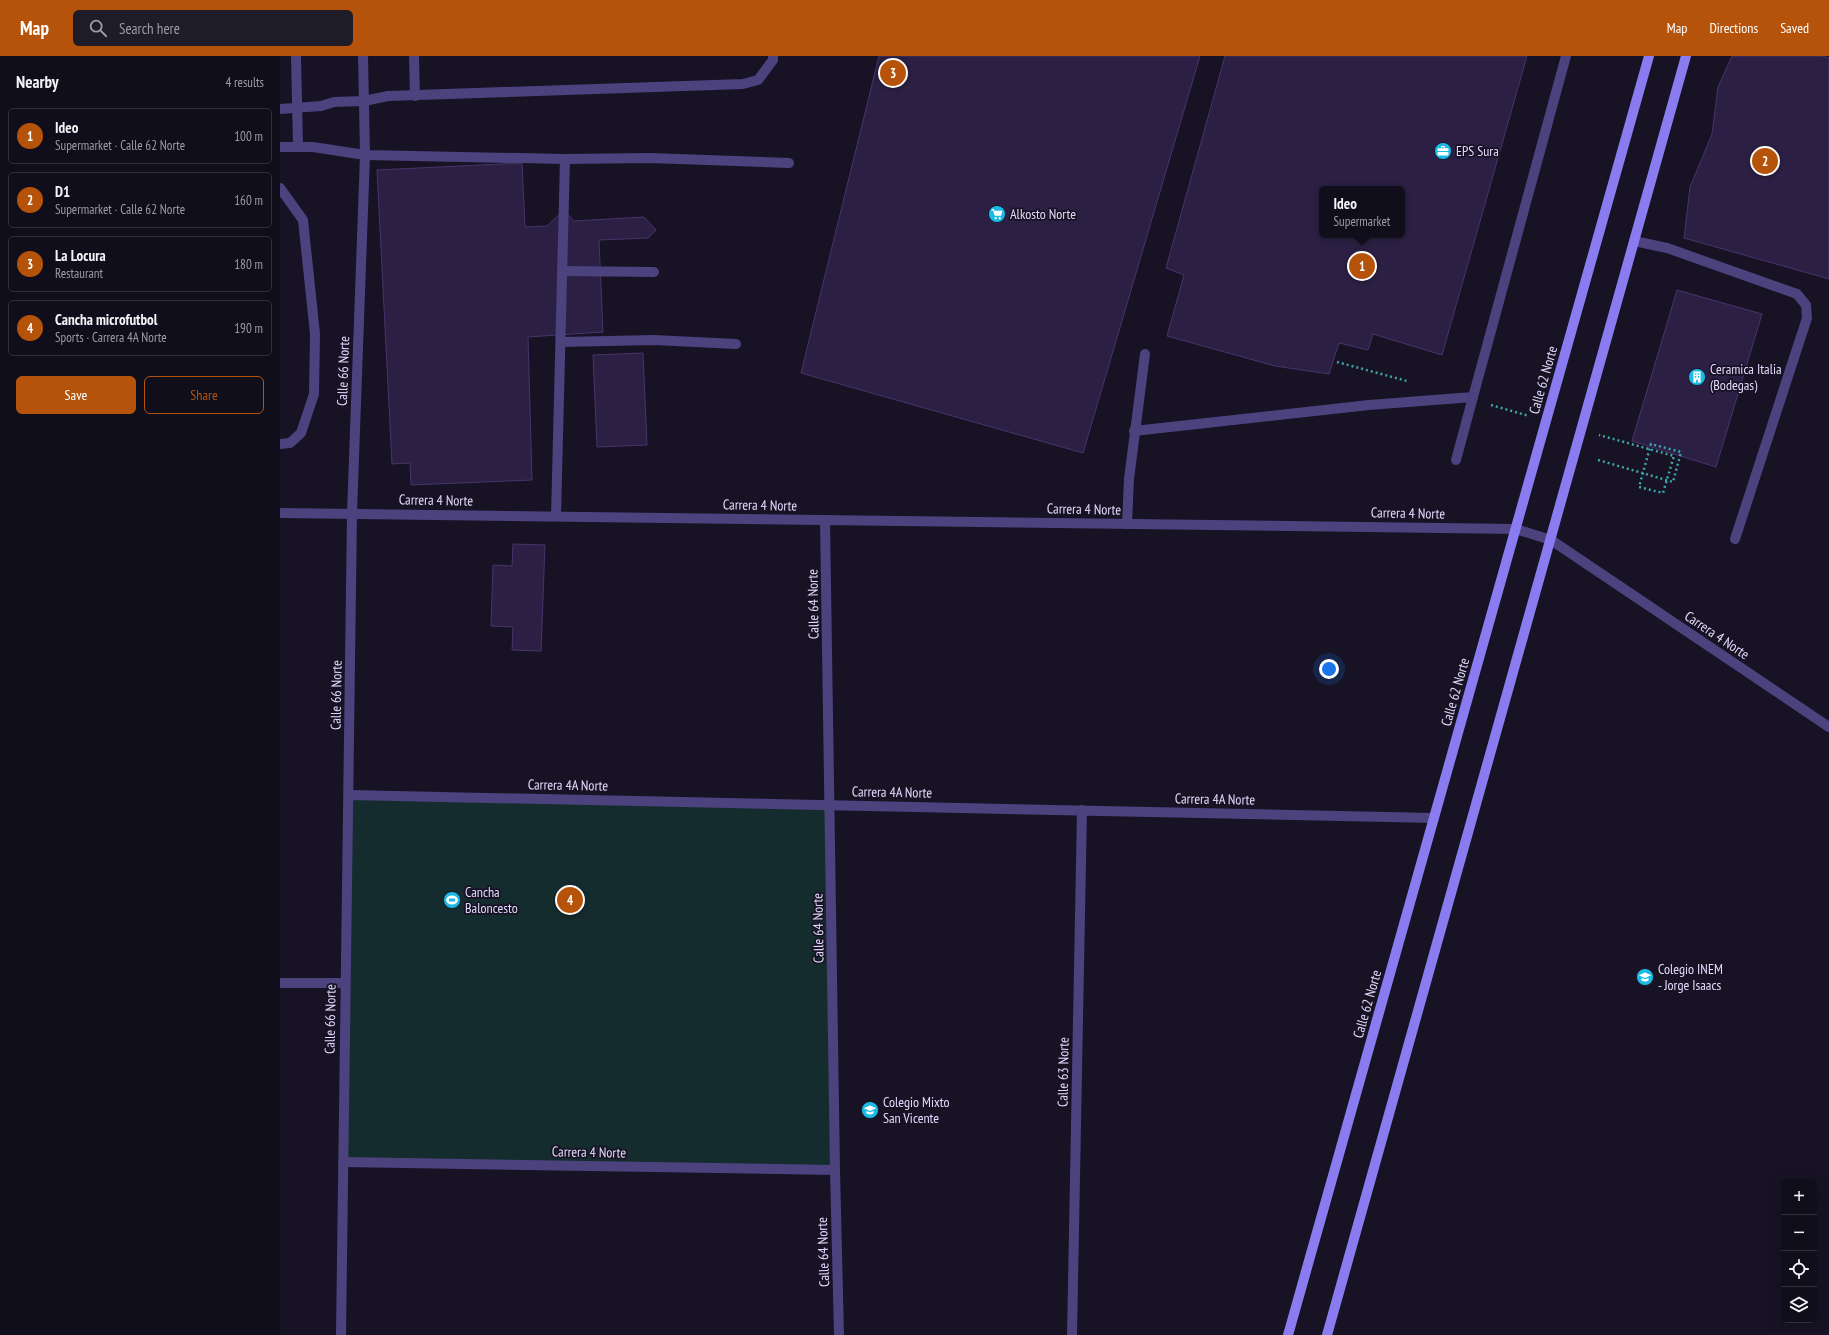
<!DOCTYPE html>
<html lang="en">
<head>
<meta charset="utf-8">
<style>
  :root { --surface:#110e1b; --page:#1e1c28; --text:#f1f3f6; --muted:#9c9ca3; --line:#302e3a; --accent:#b45309 }
  body { margin:0; font-family:"PT Sans Narrow",sans-serif; background:var(--page); color:var(--text) }
  .controls { position:absolute; right:12px; bottom:12px; display:grid; overflow:hidden; border-radius:6px; box-shadow:0 4px 16px #0002 }
  .controls button { width:36px; height:36px; display:grid; place-items:center; padding:0; border:0; border-bottom:1px solid var(--line); background:var(--surface); color:var(--text); font:20px sans-serif }
  .you { position:absolute; left:1049px; top:613px; width:14px; height:14px; margin:-10px; border:3px solid #fff; border-radius:50%; background:#1a73e8; box-shadow:0 0 0 6px #1a73e833 }
  .badge { display:grid; place-items:center; width:26px; height:26px; border-radius:50%; background:var(--accent); color:#fff; font-size:13px; font-weight:700 }
  .pin { position:absolute; translate:-50% -50%; border:2px solid #fff; box-shadow:0 1px 4px #0006 }
  .popup { position:absolute; left:1039px; top:130px; width:86px; height:52px; box-sizing:border-box; display:grid; place-content:center; border-radius:6px; background:var(--surface); filter:drop-shadow(0 1px 3px #0005); font-size:13px; white-space:nowrap; color:var(--muted) }
  .popup b { font-size:15px; color:var(--text) }
  .popup::after { content:''; position:absolute; left:50%; top:100%; margin-left:-8px; border:8px solid transparent; border-top-color:var(--surface) }
  .list { margin:0; padding:0; list-style:none }
  h2 { display:flex; justify-content:space-between; align-items:center; height:52px; margin:0; padding:0 16px; font-size:17px }
  h2 small { font-size:13px; font-weight:400; color:var(--muted) }
  .list li { display:grid; grid-template-columns:26px 1fr auto; gap:12px; align-items:center; box-sizing:border-box; height:56px; margin:0 8px 8px; padding:0 8px; border:1px solid var(--line); border-radius:6px }
  .list b { display:block; font-size:15px; white-space:nowrap }
  .list p { margin:0; font-size:13px; white-space:nowrap; color:var(--muted) }
  .list em { font-size:13px; font-style:normal; color:var(--muted) }
  .actions { display:flex; gap:8px; padding:12px 16px }
  .actions a { flex:1; padding:9px 0; border:1px solid var(--accent); border-radius:6px; text-align:center; font-size:14px; color:var(--accent) }
  .actions .main { background:var(--accent); color:#fff }
  .icon { flex:none; width:22px; height:22px; fill:none; stroke:currentColor; stroke-width:2; stroke-linecap:round; stroke-linejoin:round }
  .map { position:relative; flex:none; width:1549px; height:1279px; overflow:hidden }
  header { display:flex; align-items:center; gap:24px; box-sizing:border-box; height:56px; padding:0 20px; background:var(--accent); color:#fff }
  header strong { font-size:19px }
  nav { display:flex; gap:22px; margin-inline-start:auto; font-size:14px }
  .search { width:280px; height:36px; background:var(--page); display:flex; align-items:center; gap:10px; box-sizing:border-box; padding:0 14px; border-radius:6px; color:var(--muted); font-size:15px }
  main { display:flex }
  aside { flex:1; background:var(--surface) }
  .map>svg:first-child { display:block }
  .green { fill:#152c2e }
  .building { fill:#2b2043; stroke:#46356c; fill-rule:evenodd }
  .lines { fill:none; stroke-linecap:round; stroke-linejoin:round }
  .path { stroke:#3ea5ab; stroke-width:2.5; stroke-dasharray:2 3; stroke-linecap:butt }
  .lane { stroke:#4b427e; stroke-width:10 }
  .street { stroke:#4b427e; stroke-width:10 }
  .secondary { stroke:#8b7bf0; stroke-width:10 }
  .labels { text-anchor:middle; stroke-width:3.5; stroke-linejoin:round; paint-order:stroke }
  .poi-label { font-size:14px; fill:#e1d9fb; stroke:#171224; text-anchor:start }
  .street-label { font-size:14px; fill:#e1d9fb; stroke:#171224 }
</style>
</head>
<body>
<header>
<strong>Map</strong>
<div class="search"><svg class="icon" aria-label="search" viewBox="0 0 24 24"><circle cx="10" cy="10" r="6"/><path d="M15 15l6 6"/></svg>Search here</div>
<nav><a>Map</a><a>Directions</a><a>Saved</a></nav>
</header>
<main>
<aside>
<h2>Nearby<small>4 results</small></h2>
<ul class="list">
<li><span class="badge">1</span><div><b>Ideo</b><p>Supermarket · Calle 62 Norte</p></div><em>100 m</em></li>
<li><span class="badge">2</span><div><b>D1</b><p>Supermarket · Calle 62 Norte</p></div><em>160 m</em></li>
<li><span class="badge">3</span><div><b>La Locura</b><p>Restaurant</p></div><em>180 m</em></li>
<li><span class="badge">4</span><div><b>Cancha microfutbol</b><p>Sports · Carrera 4A Norte</p></div><em>190 m</em></li>
</ul>
<div class="actions"><a class="main">Save</a><a>Share</a></div>
</aside>
<div class="map">
<svg width="1549" height="1279" viewBox="0 0 1549 1279">
  <rect width="100%" height="100%" fill="#171224"/>
  <!-- green -->
  <polygon class="green" points="69,739 550,749 555,1114 63,1106"/>
  <!-- building -->
  <g class="building">
    <polygon points="599,0 920,0 803,397 521,317"/>
    <path d="M945 0H1247L1162 299 1093 278 1088 294 1059 287 1049 318 995 310 887 280 904 219 886 212ZM1042 133H1122V179H1042Z"/>
    <polygon points="1452,0 1542,0 1549,2 1549,223 1404,182 1410,131 1432,78 1438,31"/>
    <polygon points="242,107 245,171 267,170 284,154 294,165 364,161 376,174 368,182 319,184 323,276 248,281 252,424 131,429 130,407 112,408 97,114"/>
    <polygon points="1397,234 1482,258 1436,411 1352,385"/>
    <polygon points="363,297 367,389 317,391 313,299"/>
    <polygon points="233,488 265,489 261,595 232,594 233,571 211,570 213,509 232,510"/>
  </g>
  <g class="lines">
    <!-- path -->
    <g class="path">
      <polyline points="1057,306 1127,325"/>
      <polyline points="1211,349 1249,360"/>
      <polyline points="1318,404 1393,426 1401,396 1371,388 1359,431 1383,437 1394,400 1319,379"/>
    </g>
    <!-- lane -->
    <g class="lane">
      <polyline points="16,0 18,90"/>
      <polyline points="134,0 135,40"/>
      <polyline points="0,53 41,50 54,46 84,45 108,40 463,28 478,24 493,4 493,0"/>
      <polyline points="0,91 33,91 85,99 285,103 370,102 509,107"/>
      <polyline points="0,132 23,164 35,278 34,338 21,377 10,387 0,388"/>
      <polyline points="1354,185 1387,192 1517,238 1526,249 1527,262 1455,483"/>
      <polyline points="282,215 374,216"/>
      <polyline points="281,286 374,284 456,288"/>
      <polyline points="854,375 1089,349 1193,341 1286,0"/>
      <polyline points="1176,404 1193,341"/>
      <polyline points="276,460 285,103"/>
      <polyline points="847,468 849,423 865,298"/>
    </g>
    <!-- street -->
    <g class="street">
      <polyline points="0,457 1236,473 1271,484 1549,671"/>
      <polyline points="545,464 555,1114 559,1279"/>
      <polyline points="69,739 1154,762"/>
      <polyline points="0,927 65,927"/>
      <polyline points="63,1106 555,1114"/>
      <polyline points="61,1279 72,457 85,99 83,0"/>
      <polyline points="792,1279 802,754"/>
    </g>
    <!-- secondary -->
    <g class="secondary">
      <polyline points="1008,1279 1369,0"/>
      <polyline points="1047,1279 1406,0"/>
    </g>
  </g>
  <!-- icons -->
  <defs>
    <g id="office-disc" transform="scale(0.9)"><circle r="9.5" fill="#1bbbe5" stroke="#171224"/><path d="M-6-3h4V-5.5h4V-3h4V5H-6ZM-1-4.5V-3h2v-1.5ZM-6 0V1H6V0Z" fill="#fff"/></g>
    <g id="supermarket-disc" transform="scale(0.9)"><circle r="9.5" fill="#1bbbe5" stroke="#171224"/><path d="M-6-5.5h2.5l.6 2H6L4.5 2H-2.5L-4.4-4H-6ZM-1.5 3.2a1.3 1.3 0 1 0 .1 0ZM3 3.2a1.3 1.3 0 1 0 .1 0Z" fill="#fff"/></g>
    <g id="building-disc" transform="scale(0.9)"><circle r="9.5" fill="#1bbbe5" stroke="#171224"/><path d="M-4-6H4V6H1V3H-1V6H-4ZM-2.5-4.3h1.7v1.8h-1.7ZM.8-4.3h1.7v1.8H.8ZM-2.5-1h1.7V.8h-1.7ZM.8-1h1.7V.8H.8Z" fill="#fff"/></g>
    <g id="stadium-disc" transform="scale(0.9)"><circle r="9.5" fill="#1bbbe5" stroke="#171224"/><path d="M0-5a6.5 5 0 1 0 0 10a6.5 5 0 1 0 0-10ZM-3.5-1.8h7v3.6h-7Z" fill="#fff"/></g>
    <g id="school-disc" transform="scale(0.9)"><circle r="9.5" fill="#1bbbe5" stroke="#171224"/><path d="M0-5L7-2L0 1L-7-2ZM-4 1L0 2.5L4 1V4Q0 6-4 4Z" fill="#fff"/></g>
  </defs>
  <g fill-rule="evenodd">
    <use href="#office-disc" x="1163" y="95"/>
    <use href="#supermarket-disc" x="717" y="158"/>
    <use href="#building-disc" x="1417" y="321"/>
    <use href="#stadium-disc" x="172" y="844"/>
    <use href="#school-disc" x="1365" y="921"/>
    <use href="#school-disc" x="590" y="1054"/>
  </g>
  <g class="labels">
    <!-- poi labels -->
    <g class="poi-label">
      <text x="1176" y="100">EPS Sura</text>
      <text x="730" y="163">Alkosto Norte</text>
      <text x="1430" y="318">Ceramica Italia<tspan x="1430" dy="16">(Bodegas)</tspan></text>
      <text x="185" y="841">Cancha<tspan x="185" dy="16">Baloncesto</tspan></text>
      <text x="1378" y="918">Colegio INEM<tspan x="1378" dy="16">- Jorge Isaacs</tspan></text>
      <text x="603" y="1051">Colegio Mixto<tspan x="603" dy="16">San Vicente</tspan></text>
    </g>
    <!-- street labels -->
    <g class="street-label">
      <text transform="translate(63 315) rotate(-88)" y="5">Calle 66 Norte</text>
      <text transform="translate(1263 324) rotate(-74)" y="5">Calle 62 Norte</text>
      <text transform="translate(156 444) rotate(1)" y="5">Carrera 4 Norte</text>
      <text transform="translate(480 449) rotate(1)" y="5">Carrera 4 Norte</text>
      <text transform="translate(804 453) rotate(1)" y="5">Carrera 4 Norte</text>
      <text transform="translate(1128 457) rotate(1)" y="5">Carrera 4 Norte</text>
      <text transform="translate(533 548) rotate(-91)" y="5">Calle 64 Norte</text>
      <text transform="translate(1437 579) rotate(34)" y="5">Carrera 4 Norte</text>
      <text transform="translate(1175 636) rotate(-74)" y="5">Calle 62 Norte</text>
      <text transform="translate(56 639) rotate(-89)" y="5">Calle 66 Norte</text>
      <text transform="translate(288 729) rotate(1)" y="5">Carrera 4A Norte</text>
      <text transform="translate(612 736) rotate(1)" y="5">Carrera 4A Norte</text>
      <text transform="translate(935 743) rotate(1)" y="5">Carrera 4A Norte</text>
      <text transform="translate(538 872) rotate(-91)" y="5">Calle 64 Norte</text>
      <text transform="translate(1087 948) rotate(-74)" y="5">Calle 62 Norte</text>
      <text transform="translate(50 963) rotate(-89)" y="5">Calle 66 Norte</text>
      <text transform="translate(783 1016) rotate(-89)" y="5">Calle 63 Norte</text>
      <text transform="translate(309 1096) rotate(1)" y="5">Carrera 4 Norte</text>
      <text transform="translate(543 1196) rotate(-92)" y="5">Calle 64 Norte</text>
    </g>
  </g>
</svg>
<div class="controls">
<button>+</button>
<button>−</button>
<button><svg class="icon" aria-label="locate" viewBox="0 0 24 24"><circle cx="12" cy="12" r="6"/><path d="M12 2v4M12 18v4M2 12h4M18 12h4"/></svg></button>
<button><svg class="icon" aria-label="layers" viewBox="0 0 24 24"><path d="M12 4l9 5-9 5-9-5zM3 14l9 5 9-5"/></svg></button>
</div>
<div class="you"></div>
<div class="pin badge" style="left:1082px;top:210px">1</div>
<div class="popup"><b>Ideo</b>Supermarket</div>
<div class="pin badge" style="left:1485px;top:105px">2</div>
<div class="pin badge" style="left:613px;top:17px">3</div>
<div class="pin badge" style="left:290px;top:844px">4</div>
</div>
</main>
</body>
</html>
